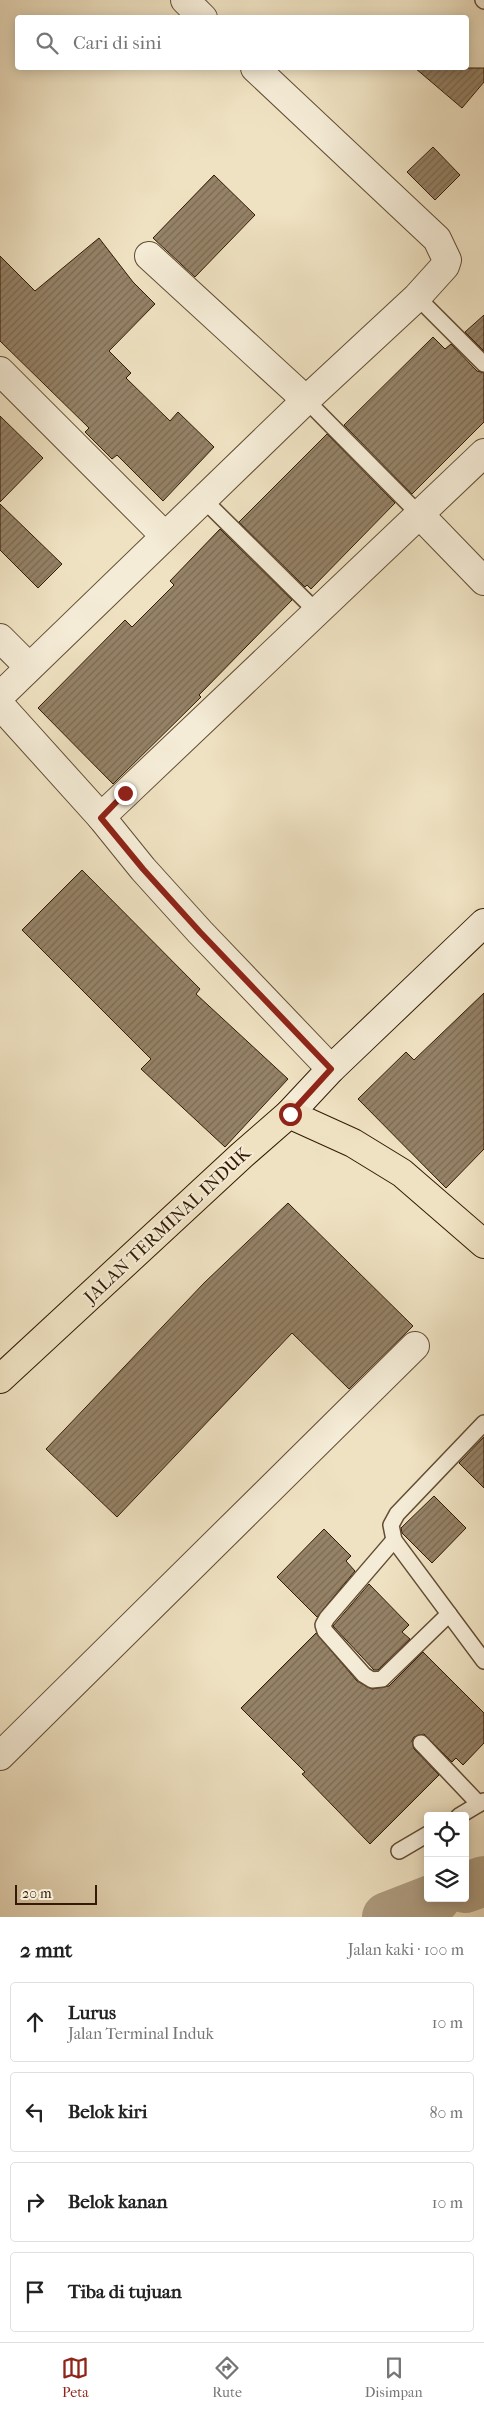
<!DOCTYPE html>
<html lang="id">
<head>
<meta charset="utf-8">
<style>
  :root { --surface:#fff; --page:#f2f2f2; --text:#222; --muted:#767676; --line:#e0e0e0; --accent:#8f2418 }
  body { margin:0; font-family:"IM FELL French Canon",serif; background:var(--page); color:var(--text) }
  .controls { position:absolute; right:15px; bottom:15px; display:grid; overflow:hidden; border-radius:5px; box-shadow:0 2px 12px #0003 }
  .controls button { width:45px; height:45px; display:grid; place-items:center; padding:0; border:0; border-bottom:1px solid var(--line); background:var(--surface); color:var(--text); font:25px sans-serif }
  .scale { position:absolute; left:15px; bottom:12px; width:82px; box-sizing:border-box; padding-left:5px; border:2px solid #331b05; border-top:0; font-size:14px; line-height:18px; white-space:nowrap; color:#331b05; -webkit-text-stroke:4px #f5ecd7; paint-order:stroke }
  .stop { position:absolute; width:15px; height:15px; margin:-11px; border:4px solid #8f2418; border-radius:50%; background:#fff }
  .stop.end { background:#8f2418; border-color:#fff; box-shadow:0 1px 5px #0008 }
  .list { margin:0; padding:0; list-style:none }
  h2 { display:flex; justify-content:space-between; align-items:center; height:65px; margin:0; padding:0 20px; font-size:21px }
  h2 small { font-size:16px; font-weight:400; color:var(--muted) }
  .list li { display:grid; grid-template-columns:32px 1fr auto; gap:15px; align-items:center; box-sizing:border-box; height:80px; margin:0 10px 10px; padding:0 10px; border:1px solid var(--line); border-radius:5px }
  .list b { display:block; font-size:19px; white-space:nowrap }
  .list p { margin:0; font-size:16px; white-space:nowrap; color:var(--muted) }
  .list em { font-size:16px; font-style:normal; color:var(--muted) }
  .icon { flex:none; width:28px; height:28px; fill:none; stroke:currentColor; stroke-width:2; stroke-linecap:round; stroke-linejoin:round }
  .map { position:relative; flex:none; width:484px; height:1917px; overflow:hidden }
  .search { position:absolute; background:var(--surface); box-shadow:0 2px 12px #0003; left:15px; right:15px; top:15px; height:55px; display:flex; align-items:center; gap:12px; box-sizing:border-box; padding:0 18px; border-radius:5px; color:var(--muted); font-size:19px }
  .sheet { height:425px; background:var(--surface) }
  nav { display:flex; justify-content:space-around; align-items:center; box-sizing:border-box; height:70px; border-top:1px solid var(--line); background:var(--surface); font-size:14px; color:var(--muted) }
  nav a { display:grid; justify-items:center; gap:2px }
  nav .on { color:var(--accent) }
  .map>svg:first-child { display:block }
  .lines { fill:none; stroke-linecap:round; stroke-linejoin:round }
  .river { stroke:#af9e82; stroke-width:50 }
  .building { fill:url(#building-hatch); stroke:#331b05 }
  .lane-casing { stroke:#624d34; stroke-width:18 }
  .street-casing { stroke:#624d34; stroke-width:30 }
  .secondary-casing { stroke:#331b05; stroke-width:30 }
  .highway-casing { stroke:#331b05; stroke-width:30 }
  .lane { stroke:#f5ecd7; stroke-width:15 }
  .street { stroke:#f5ecd7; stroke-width:28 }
  .secondary { stroke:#f5ecd7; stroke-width:28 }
  .highway { stroke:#efe2c2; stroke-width:28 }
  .route { stroke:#8f2418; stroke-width:6 }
  .labels { text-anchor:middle; stroke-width:4; stroke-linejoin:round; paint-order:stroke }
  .street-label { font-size:18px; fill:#331b05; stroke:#f5ecd7 }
</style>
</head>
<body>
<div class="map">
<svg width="484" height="1917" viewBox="0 0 484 1917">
  <defs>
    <pattern id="building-hatch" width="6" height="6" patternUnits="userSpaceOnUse" patternTransform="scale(1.25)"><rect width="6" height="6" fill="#958267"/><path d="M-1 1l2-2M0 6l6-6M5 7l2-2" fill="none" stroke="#7a6a53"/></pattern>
  </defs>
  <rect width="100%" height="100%" fill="#efe2c2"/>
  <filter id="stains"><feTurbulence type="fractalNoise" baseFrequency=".004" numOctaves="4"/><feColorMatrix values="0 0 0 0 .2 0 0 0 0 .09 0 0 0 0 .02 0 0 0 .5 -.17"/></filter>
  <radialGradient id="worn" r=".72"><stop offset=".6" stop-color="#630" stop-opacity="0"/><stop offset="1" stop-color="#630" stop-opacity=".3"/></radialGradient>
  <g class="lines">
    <!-- river -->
    <g class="river">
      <polyline points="465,1888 484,1881"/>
      <polyline points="387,1917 436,1898"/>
    </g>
  </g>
  <!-- building -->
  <g class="building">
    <polygon points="415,68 484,68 484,82 462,108"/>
    <polygon points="433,147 460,175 435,200 407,172"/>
    <polygon points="214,175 255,215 195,277 153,238"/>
    <polygon points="99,238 133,282 155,304 109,351 131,373 126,378 170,421 178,412 214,447 163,501 117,455 112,459 85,432 89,428 0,341 0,256 35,291"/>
    <polygon points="484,315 484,351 465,332"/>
    <polygon points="433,337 445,349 451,344 477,371 484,373 484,422 412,494 344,425"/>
    <polygon points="0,416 43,458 0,502"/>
    <polygon points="327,434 395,503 311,589 307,585 305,587 239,522"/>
    <polygon points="0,504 62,564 38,588 0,550"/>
    <polygon points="220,529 292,600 199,695 201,697 113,784 38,708 125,620 132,627 174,585 170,581"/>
    <polygon points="82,870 200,989 196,994 288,1079 225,1147 141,1069 151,1059 22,930"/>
    <polygon points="484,993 484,1149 446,1188 358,1099 406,1052 414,1060"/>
    <polygon points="288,1203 413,1326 349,1389 292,1333 117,1517 46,1449 204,1283"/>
    <polygon points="484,1437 484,1488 459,1463"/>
    <polygon points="434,1496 466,1528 432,1563 402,1533 401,1528"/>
    <polygon points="324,1529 351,1556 346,1561 355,1571 317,1617 277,1577"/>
    <polygon points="369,1584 409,1625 402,1632 410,1639 378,1670 374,1670 333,1626"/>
    <polygon points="316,1633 357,1681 372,1689 389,1686 423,1652 484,1713 484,1743 463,1765 456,1758 452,1762 424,1734 414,1737 412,1741 414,1749 439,1775 370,1844 302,1774 305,1772 241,1708"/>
  </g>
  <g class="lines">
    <!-- lane casing -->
    <g class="lane-casing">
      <g id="lane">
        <polyline points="483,0 484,1"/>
        <polyline points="417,297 484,364"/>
        <polyline points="306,400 419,514"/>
        <polyline points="203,499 317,612"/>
        <polyline points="484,1423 397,1514 391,1525 394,1540 484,1661"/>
        <polyline points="394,1540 327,1618 323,1625 325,1631 364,1675 372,1680 382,1679 449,1614"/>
        <polyline points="421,1743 479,1804"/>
        <polyline points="459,1816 484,1801"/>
        <polyline points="399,1851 428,1834"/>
      </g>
    </g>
    <!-- street casing -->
    <g class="street-casing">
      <g id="street">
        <polyline points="185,0 203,18"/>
        <polyline points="149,256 306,400"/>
        <polyline points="0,371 165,536"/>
        <polyline points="419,514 484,581"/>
        <polyline points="0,638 29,667"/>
        <polyline points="0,696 306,400 417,297 445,266 447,260 437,239 255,68"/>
        <polyline points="0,705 101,817"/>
        <polyline points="331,1069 200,932 143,869 101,817 484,453"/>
        <polyline points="0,1756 415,1346"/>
      </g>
    </g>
    <!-- secondary casing -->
    <g class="secondary-casing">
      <polyline id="secondary" points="289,1114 331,1069 484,923"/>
    </g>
    <!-- highway casing -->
    <g class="highway-casing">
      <polyline id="highway" points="0,1379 242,1155 289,1114 353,1143 402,1173 484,1244"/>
    </g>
    <!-- lane -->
    <use href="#lane" class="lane"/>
    <!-- street -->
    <use href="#street" class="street"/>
    <!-- secondary -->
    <use href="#secondary" class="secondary"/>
    <!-- highway -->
    <use href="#highway" class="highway"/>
  </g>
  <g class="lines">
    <!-- route -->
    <polyline class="route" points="125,793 101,818 143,869 200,932 331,1069 290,1114"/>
  </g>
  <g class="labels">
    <!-- street labels -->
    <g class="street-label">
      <text transform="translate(167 1225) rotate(-43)" y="6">JALAN TERMINAL INDUK</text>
    </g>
  </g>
  <rect width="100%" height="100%" filter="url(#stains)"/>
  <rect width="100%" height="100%" fill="url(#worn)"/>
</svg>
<div class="controls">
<button><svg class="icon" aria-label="locate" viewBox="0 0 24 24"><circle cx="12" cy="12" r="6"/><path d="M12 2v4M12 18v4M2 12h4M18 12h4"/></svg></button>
<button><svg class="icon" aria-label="layers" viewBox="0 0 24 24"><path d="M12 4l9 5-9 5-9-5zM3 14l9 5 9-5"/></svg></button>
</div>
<div class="scale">20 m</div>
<div class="stop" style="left:290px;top:1114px"></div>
<div class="stop end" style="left:125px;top:793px"></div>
<div class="search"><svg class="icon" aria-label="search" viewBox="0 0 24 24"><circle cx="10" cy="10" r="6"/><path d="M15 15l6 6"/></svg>Cari di sini</div>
</div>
<section class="sheet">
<h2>2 mnt<small>Jalan kaki · 100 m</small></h2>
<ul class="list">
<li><svg class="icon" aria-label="ahead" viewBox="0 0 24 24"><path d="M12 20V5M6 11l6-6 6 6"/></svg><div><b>Lurus</b><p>Jalan Terminal Induk</p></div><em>10 m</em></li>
<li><svg class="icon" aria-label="left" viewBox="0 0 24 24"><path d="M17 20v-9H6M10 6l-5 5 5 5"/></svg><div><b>Belok kiri</b></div><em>80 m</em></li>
<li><svg class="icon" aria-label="right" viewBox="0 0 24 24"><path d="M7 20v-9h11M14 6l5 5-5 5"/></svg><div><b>Belok kanan</b></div><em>10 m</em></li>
<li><svg class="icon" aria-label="arrive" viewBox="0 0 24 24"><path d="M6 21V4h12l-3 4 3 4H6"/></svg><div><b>Tiba di tujuan</b></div></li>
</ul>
</section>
<nav>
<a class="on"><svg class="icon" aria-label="map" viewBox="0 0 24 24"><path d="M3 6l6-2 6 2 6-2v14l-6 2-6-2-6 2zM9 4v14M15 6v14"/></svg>Peta</a>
<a><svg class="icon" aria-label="directions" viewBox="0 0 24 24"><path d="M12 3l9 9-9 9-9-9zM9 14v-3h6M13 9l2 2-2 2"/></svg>Rute</a>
<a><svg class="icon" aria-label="saved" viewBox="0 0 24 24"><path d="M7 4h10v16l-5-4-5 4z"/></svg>Disimpan</a>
</nav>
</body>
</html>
